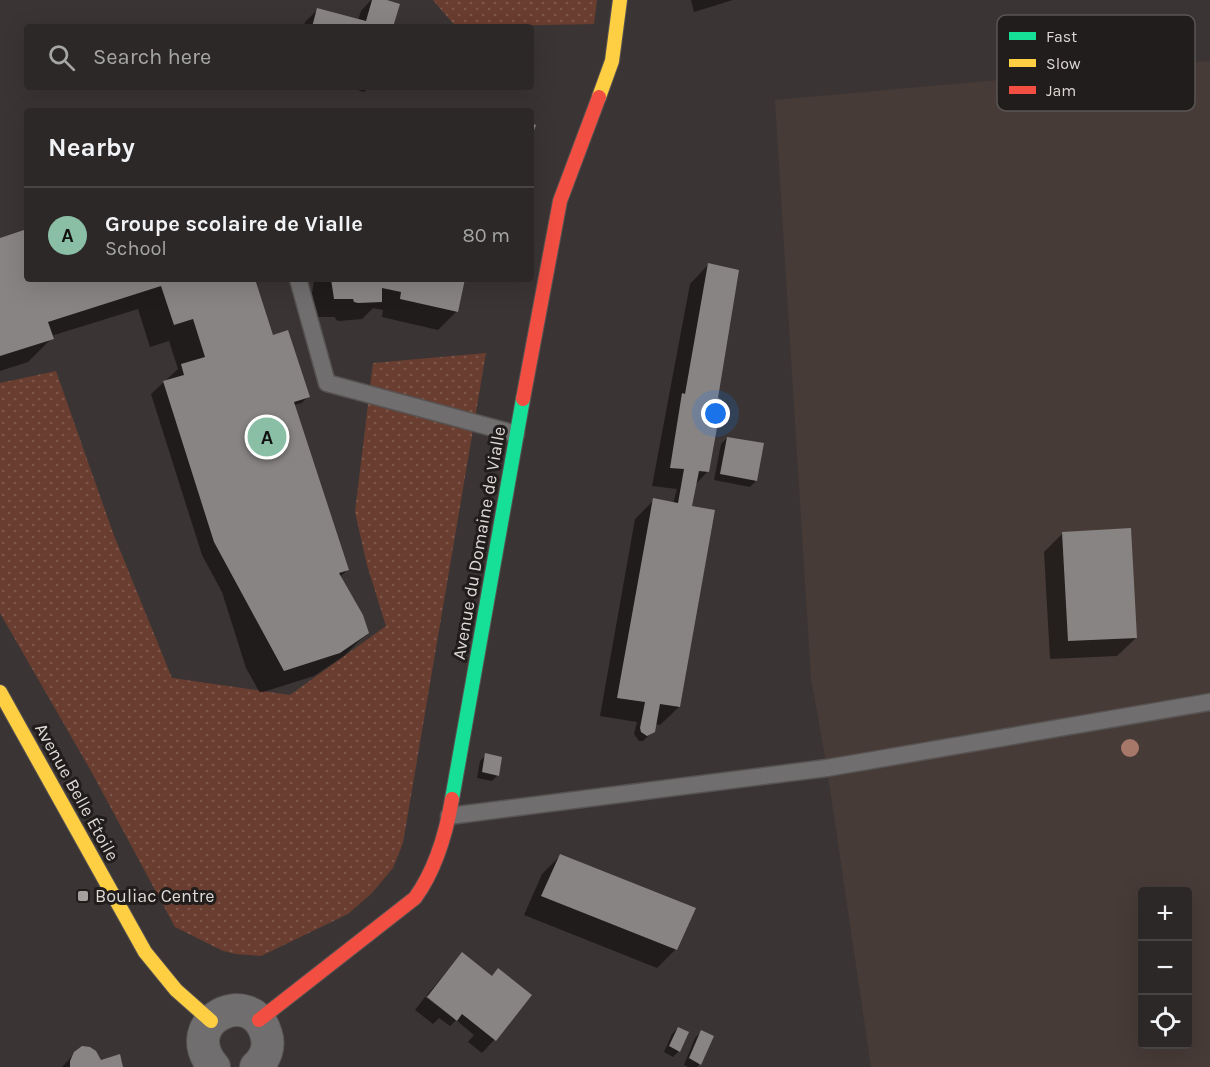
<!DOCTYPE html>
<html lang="en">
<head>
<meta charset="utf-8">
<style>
  :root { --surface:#2c2827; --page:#383433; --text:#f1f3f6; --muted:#a6a6a7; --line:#484444; --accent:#8abfa5 }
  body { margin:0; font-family:Karla,sans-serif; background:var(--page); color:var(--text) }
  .controls { position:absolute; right:18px; bottom:18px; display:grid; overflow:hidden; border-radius:6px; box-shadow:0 6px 24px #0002 }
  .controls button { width:54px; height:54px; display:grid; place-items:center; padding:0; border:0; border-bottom:2px solid var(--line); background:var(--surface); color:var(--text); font:30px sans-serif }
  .you { position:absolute; left:716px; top:414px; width:21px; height:21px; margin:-15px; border:4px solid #fff; border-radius:50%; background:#1a73e8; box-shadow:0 0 0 9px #1a73e833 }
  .badge { display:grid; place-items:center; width:39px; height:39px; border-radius:50%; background:var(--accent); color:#111; font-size:20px; font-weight:700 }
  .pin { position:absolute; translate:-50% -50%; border:3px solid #fff; box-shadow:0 2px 6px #0006 }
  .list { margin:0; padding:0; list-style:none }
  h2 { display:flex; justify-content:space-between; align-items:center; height:78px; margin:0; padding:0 24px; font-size:26px }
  h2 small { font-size:20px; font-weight:400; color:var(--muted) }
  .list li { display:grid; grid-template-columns:39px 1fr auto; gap:18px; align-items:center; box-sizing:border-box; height:96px; padding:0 24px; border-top:2px solid var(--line) }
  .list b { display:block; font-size:22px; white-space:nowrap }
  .list p { margin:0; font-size:20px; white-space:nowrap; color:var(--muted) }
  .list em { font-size:20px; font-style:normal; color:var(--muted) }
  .icon { flex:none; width:33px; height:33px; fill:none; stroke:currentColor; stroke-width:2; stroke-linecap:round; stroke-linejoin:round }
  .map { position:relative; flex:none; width:1210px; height:1067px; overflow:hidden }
  .search { position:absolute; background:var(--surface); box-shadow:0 6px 24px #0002; left:24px; top:24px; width:510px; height:66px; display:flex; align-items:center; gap:15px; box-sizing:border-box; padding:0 21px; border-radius:6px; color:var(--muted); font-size:22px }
  .panel { position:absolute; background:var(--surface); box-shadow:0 6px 24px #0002; left:24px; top:108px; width:510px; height:174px; border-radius:6px }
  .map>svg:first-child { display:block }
  .built { fill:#473b37; fill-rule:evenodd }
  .park { fill:url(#park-dots) }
  .shadow { fill:#0007 }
  .building { fill:#888483 }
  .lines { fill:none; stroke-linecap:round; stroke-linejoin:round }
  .lane-casing { stroke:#575352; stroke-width:19 }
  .street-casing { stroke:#575352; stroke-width:34 }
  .fast-casing { stroke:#575352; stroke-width:16 }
  .slow-casing { stroke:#575352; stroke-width:16 }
  .jam-casing { stroke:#575352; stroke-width:16 }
  .lane { stroke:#706e6e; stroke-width:16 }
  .street { stroke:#706e6e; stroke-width:32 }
  .fast { stroke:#16e098; stroke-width:14 }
  .slow { stroke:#ffcf43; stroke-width:14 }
  .jam { stroke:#f24e42; stroke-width:14 }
  .tree { fill:#a67869 }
  .poi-dot { fill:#a5a09e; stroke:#201d1c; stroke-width:2 }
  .labels { text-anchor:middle; stroke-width:6; stroke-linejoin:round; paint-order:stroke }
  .street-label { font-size:18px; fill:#ded9d7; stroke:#201d1c }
  .poi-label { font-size:18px; fill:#ded9d7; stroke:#201d1c; text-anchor:start }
  .key { fill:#201d1c; stroke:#595554; stroke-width:1.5 }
  .key-label { font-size:16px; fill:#ded9d7 }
</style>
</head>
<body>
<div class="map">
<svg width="1210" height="1067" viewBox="0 0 1210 1067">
  <defs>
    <pattern id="park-dots" width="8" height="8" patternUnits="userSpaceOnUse" patternTransform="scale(1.5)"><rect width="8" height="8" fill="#693d2f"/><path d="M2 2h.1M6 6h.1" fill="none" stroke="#7e584c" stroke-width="1.8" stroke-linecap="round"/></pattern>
  </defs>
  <rect width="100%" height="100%" fill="#3a3534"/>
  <!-- built -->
  <path class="built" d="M1210 61V1067H871L827 768 811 678 775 100ZM1142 892H1188V1044H1142Z"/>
  <!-- park -->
  <g class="park">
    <polygon points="433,0 597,0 594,24 456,27"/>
    <polygon points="486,353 403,843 393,868 372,893 348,914 261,956 236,954 223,951 175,927 91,771 0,613 0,383 56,371 113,533 172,678 290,695 386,626 367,565 355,512 373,363"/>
  </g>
  <!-- shadow -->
  <g class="shadow">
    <polygon points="371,0 381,0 392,27 304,27 305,22 318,9 358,20 361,11"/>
    <polygon points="691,0 733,0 694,12"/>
    <polygon points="347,87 369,87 364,92"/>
    <polygon points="27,231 27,279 253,279 272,338 308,396 302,403 294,405 347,570 340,577 368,632 344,656 314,676 260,693 246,668 222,592 202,555 151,394 178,369 169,341 150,347 138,309 51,336 52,338 28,362 0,371 0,239"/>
    <polygon points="708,265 708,471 695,485 690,507 679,707 660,725 655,724 653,731 643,741 639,741 634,734 637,722 600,716 635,519 654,500 673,504 677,489 652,486 690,284"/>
    <polygon points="314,279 464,279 457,311 438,330 382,317 383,310 373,308 362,319 339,321 336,320 335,317 316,317 312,294"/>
    <polygon points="727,438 756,481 750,487 714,480 721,444"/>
    <polygon points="1063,533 1136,638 1117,656 1050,659 1044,552"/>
    <polygon points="486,755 498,775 492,781 477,778 480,761"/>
    <polygon points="560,856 676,949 657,968 524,915 542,874"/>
    <polygon points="448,970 491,978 530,995 494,1040 482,1053 468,1042 474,1035 456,1020 450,1026 439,1018 433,1024 415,1010 425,997 447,1013 447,1011 427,995"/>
    <polygon points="678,1028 679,1051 673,1057 664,1052 672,1034"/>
    <polygon points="701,1032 700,1064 697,1067 688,1067 684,1065 695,1038"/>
    <polygon points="75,1053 100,1061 122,1067 62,1067"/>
  </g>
  <!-- building -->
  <g class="building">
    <polygon points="372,0 387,0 400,4 393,27 312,27 317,8 366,21"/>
    <polygon points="531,123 536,125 531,138"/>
    <polygon points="27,229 27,279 255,279 273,335 288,330 310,397 294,402 349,570 339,573 363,615 369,633 340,653 284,671 214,542 163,381 184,375 181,364 205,357 193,319 174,325 161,286 48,322 54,339 0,356 0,238"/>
    <polygon points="708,263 739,270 718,398 722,400 709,472 699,471 692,506 715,510 680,707 660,704 655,732 647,736 641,732 640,728 645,702 617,698 653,498 678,503 684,469 670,468 682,393 685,394"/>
    <polygon points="331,279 465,279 458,312 400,299 401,292 382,288 382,302 358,303 354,302 353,299 334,299"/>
    <polygon points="727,437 764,443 757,481 720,474"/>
    <polygon points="1131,528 1137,638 1068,641 1062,532"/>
    <polygon points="485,753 502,757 499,776 482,772"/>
    <polygon points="560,854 696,908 677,950 541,896"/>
    <polygon points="462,952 492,976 498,968 532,995 496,1041 462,1014 457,1021 427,997"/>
    <polygon points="678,1027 689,1032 680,1052 669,1046"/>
    <polygon points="701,1030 714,1036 701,1065 689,1058"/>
    <polygon points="82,1046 90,1047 96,1051 101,1060 120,1054 123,1067 70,1067 70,1061 74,1052"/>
  </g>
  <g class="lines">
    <!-- lane casing -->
    <g class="lane-casing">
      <g id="lane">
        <polyline points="298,279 327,383 516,434"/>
        <polyline points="449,816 827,768 1210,702"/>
      </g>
    </g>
    <!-- street casing -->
    <g class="street-casing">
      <path id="street" d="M214 1067C175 1021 252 984 266 1034 270 1046 266 1058 256 1067"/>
    </g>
    <!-- fast casing -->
    <g class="fast-casing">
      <polyline id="fast" points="452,799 523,399"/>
    </g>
    <!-- slow casing -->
    <g class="slow-casing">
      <g id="slow">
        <polyline points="599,97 612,61 620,0"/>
        <polyline points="0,692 145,952 176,990 211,1021"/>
      </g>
    </g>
    <!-- jam casing -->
    <g class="jam-casing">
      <g id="jam">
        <polyline points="523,399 560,201 599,97"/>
        <path d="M259 1020 415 898C436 869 446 834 452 799"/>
      </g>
    </g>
    <!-- lane -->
    <use href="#lane" class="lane"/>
    <!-- street -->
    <use href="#street" class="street"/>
    <!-- fast -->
    <use href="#fast" class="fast"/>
    <!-- slow -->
    <use href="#slow" class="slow"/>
    <!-- jam -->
    <use href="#jam" class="jam"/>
  </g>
  <!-- trees -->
  <circle class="tree" cx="1130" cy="748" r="9"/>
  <!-- markers -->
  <rect class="poi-dot" x="77" y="890" width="12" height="12" rx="3"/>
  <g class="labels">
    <!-- street labels -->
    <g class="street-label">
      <text transform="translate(479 543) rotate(-80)" y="6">Avenue du Domaine de Vialle</text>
      <text transform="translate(77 792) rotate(61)" y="6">Avenue Belle Étoile</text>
    </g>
    <!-- poi labels -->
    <g class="poi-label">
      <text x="95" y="902">Bouliac Centre</text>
    </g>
  </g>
  <!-- legend -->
  <rect x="997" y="15" width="198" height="96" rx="9" class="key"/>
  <rect x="1009" y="32" width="27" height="8" fill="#16e098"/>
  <rect x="1009" y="59" width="27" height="8" fill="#ffcf43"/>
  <rect x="1009" y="86" width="27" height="8" fill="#f24e42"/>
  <g class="key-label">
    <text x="1046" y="42">Fast</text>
    <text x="1046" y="69">Slow</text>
    <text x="1046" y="96">Jam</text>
  </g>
</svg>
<div class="controls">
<button>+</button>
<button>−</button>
<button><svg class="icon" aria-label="locate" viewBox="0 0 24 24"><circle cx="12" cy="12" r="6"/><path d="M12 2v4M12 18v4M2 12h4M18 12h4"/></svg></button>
</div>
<div class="you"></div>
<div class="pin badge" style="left:267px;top:437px">A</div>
<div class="search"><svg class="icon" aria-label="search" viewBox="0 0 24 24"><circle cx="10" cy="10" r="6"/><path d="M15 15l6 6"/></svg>Search here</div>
<section class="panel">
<h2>Nearby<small></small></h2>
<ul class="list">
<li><span class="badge">A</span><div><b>Groupe scolaire de Vialle</b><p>School</p></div><em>80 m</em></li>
</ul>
</section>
</div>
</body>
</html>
